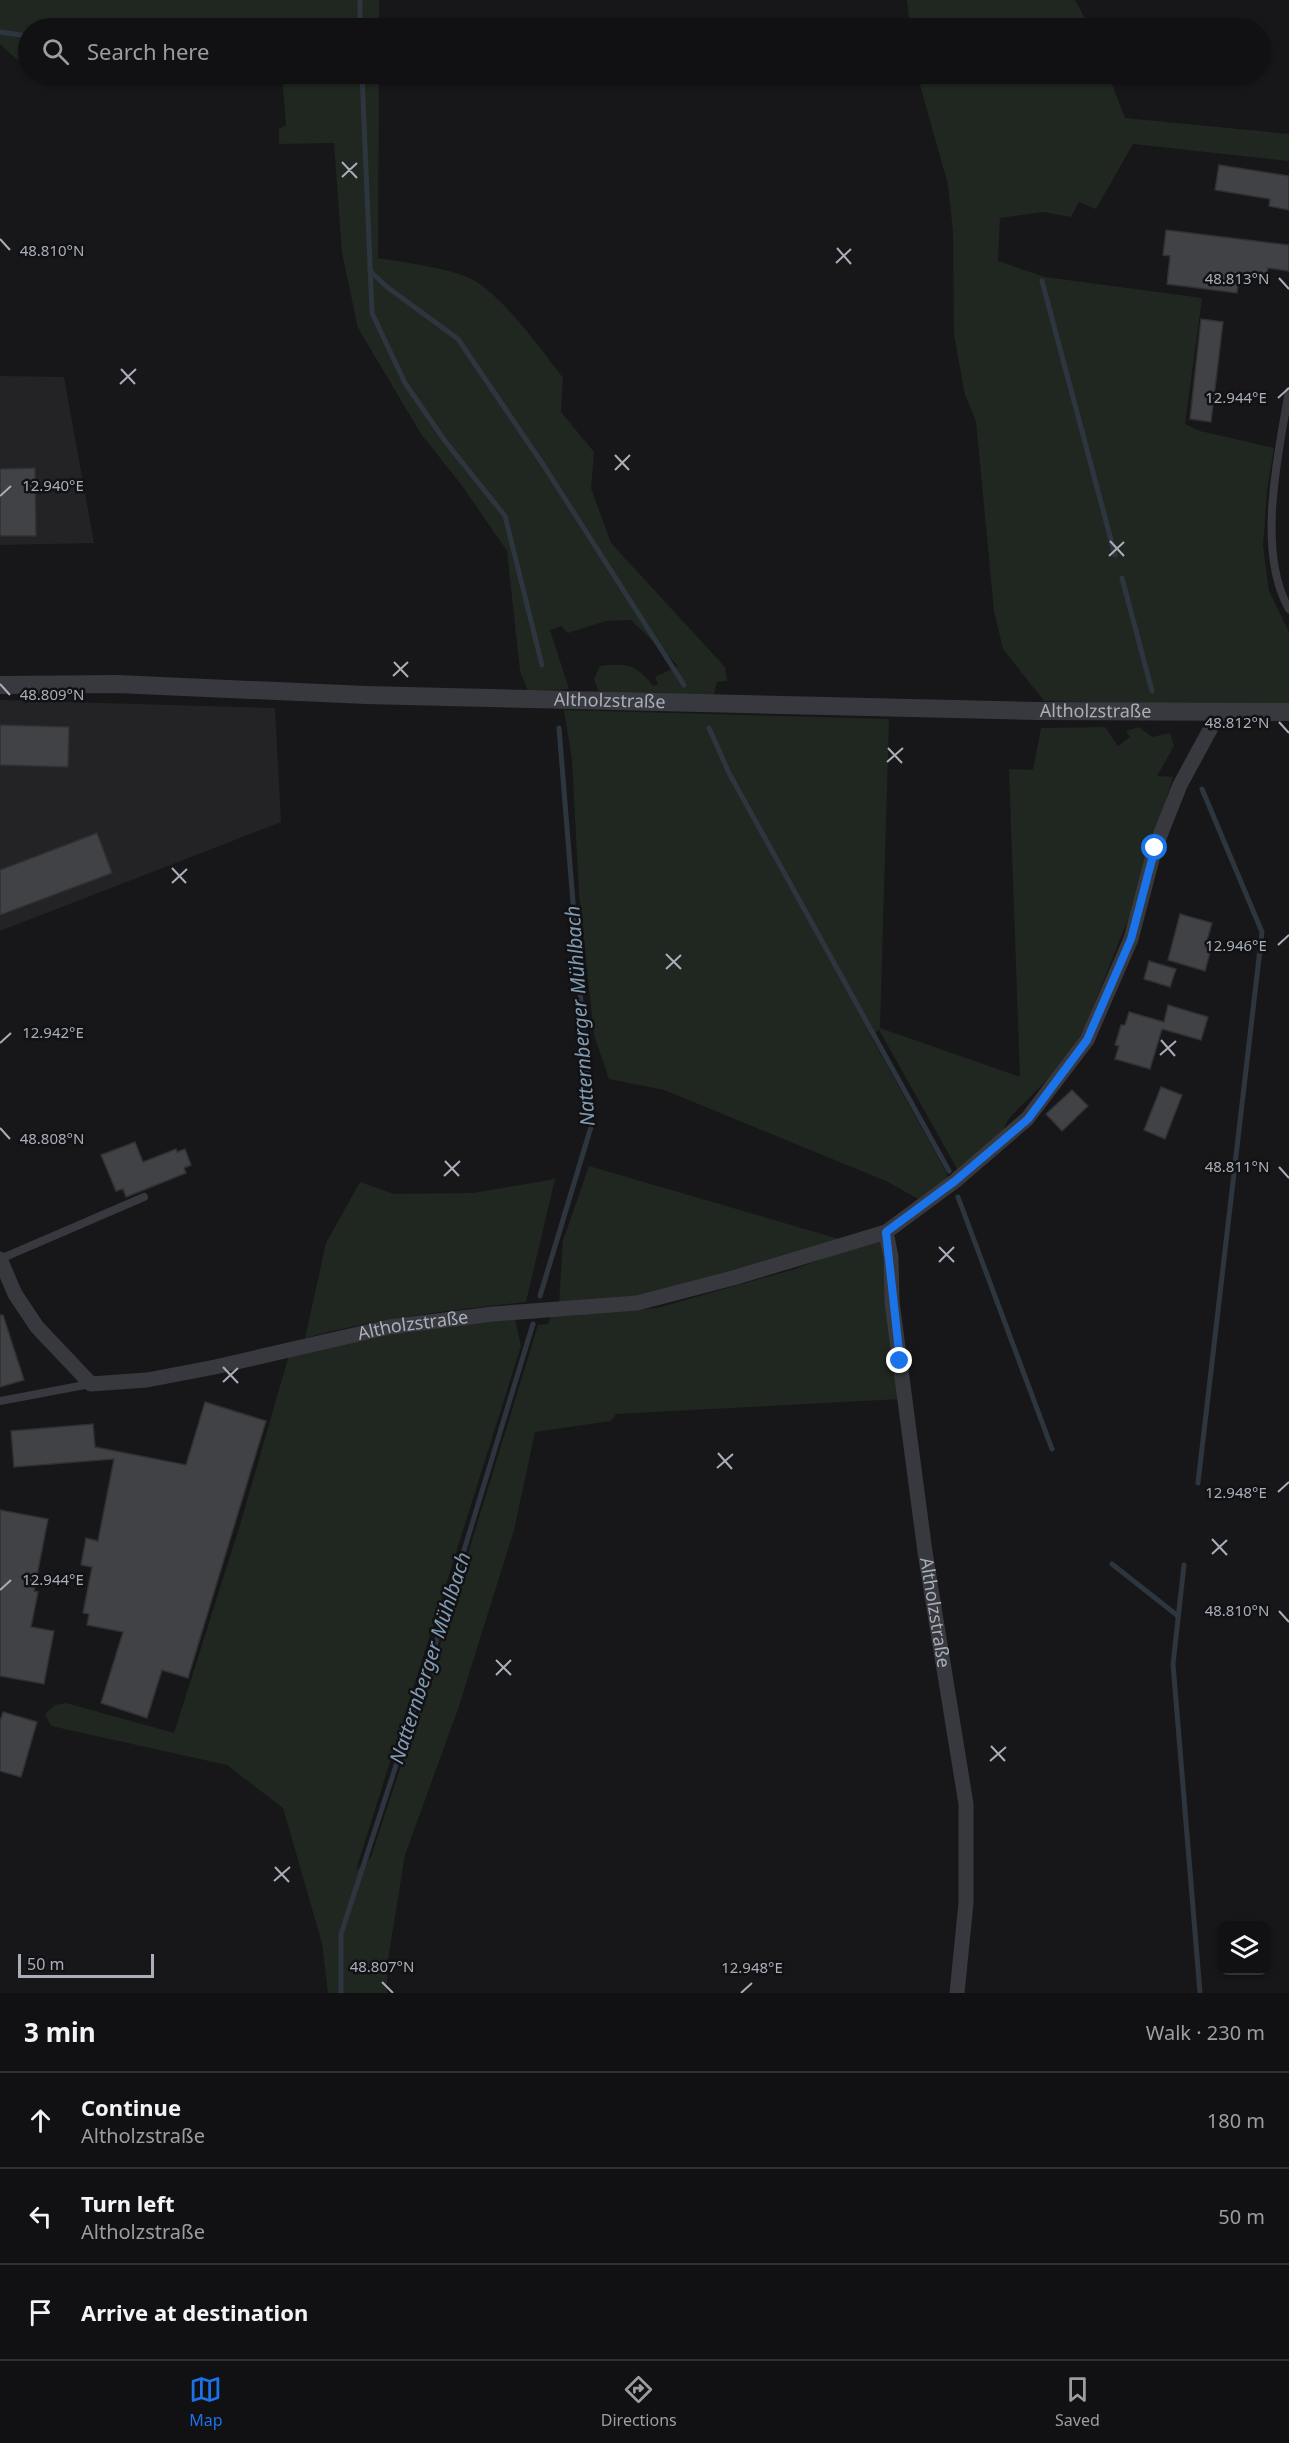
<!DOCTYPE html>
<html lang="en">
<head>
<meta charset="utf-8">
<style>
  :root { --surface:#111113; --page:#1a1a1c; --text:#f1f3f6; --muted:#9c9da0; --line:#303133; --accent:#1a73e8 }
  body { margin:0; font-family:"Noto Sans",sans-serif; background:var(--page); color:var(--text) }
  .controls { position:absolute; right:18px; bottom:18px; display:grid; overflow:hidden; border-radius:12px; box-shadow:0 2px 4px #0004 }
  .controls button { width:54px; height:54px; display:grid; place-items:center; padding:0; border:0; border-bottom:2px solid var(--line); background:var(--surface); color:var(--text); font:30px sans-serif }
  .scale { position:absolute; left:18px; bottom:15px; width:136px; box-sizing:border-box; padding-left:6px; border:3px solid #a9aeb9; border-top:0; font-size:16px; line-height:21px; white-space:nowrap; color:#a9aeb9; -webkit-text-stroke:4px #121214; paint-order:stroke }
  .stop { position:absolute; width:18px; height:18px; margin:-14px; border:4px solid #1a73e8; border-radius:50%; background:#fff }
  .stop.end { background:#1a73e8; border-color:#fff; box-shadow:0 2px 6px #0008 }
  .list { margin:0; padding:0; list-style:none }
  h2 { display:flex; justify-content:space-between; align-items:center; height:78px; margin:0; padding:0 24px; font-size:26px }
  h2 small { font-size:20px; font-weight:400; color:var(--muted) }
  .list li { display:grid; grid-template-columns:39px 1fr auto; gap:18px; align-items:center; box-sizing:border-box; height:96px; padding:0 24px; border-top:2px solid var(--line) }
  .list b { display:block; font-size:22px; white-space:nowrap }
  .list p { margin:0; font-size:20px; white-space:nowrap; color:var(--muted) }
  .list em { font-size:20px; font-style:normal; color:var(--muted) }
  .icon { flex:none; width:33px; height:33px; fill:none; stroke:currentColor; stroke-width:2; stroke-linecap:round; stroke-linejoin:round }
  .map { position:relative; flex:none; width:1289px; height:1993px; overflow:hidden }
  .search { position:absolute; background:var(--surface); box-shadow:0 2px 4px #0004; left:18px; right:18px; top:18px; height:66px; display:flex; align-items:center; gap:15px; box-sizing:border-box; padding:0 21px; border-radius:33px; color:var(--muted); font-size:22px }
  .sheet { height:366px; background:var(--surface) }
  nav { display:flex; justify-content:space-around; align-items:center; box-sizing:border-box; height:84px; border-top:2px solid var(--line); background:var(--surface); font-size:16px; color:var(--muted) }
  nav a { display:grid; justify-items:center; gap:3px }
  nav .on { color:var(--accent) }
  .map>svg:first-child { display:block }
  .built { fill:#232326 }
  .green { fill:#1f2720 }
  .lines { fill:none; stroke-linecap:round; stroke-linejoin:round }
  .stream { stroke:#2d363e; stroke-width:5 }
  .building { fill:#414246; stroke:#313135; stroke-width:1.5 }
  .service { stroke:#38393e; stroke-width:8 }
  .minor { stroke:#38393e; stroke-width:15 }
  .tertiary { stroke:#38393e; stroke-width:18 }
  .route { stroke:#1a73e8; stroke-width:8 }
  .ticks { fill:none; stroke:#a9aeb9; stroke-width:2 }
  .labels { text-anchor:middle; stroke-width:5; stroke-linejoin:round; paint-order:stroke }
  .street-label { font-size:18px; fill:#a9aeb9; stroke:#121214 }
  .water-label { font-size:20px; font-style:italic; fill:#809cb4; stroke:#121214 }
  .ticks-label { font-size:15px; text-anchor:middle; fill:#a9aeb9; stroke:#121214; stroke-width:5; stroke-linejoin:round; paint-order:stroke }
</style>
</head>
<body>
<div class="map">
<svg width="1289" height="1993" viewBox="0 0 1289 1993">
  <rect width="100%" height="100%" fill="#171719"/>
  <!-- built -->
  <g class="built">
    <polygon points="0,376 64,377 94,543 0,545"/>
    <polygon points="0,700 275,708 281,822 0,931"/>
  </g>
  <!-- green -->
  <g class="green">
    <polygon points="0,0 379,0 379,28 28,28 28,64 15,58 0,44"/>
    <polygon points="907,0 1075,0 1090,28 910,28"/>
    <path d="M282 74H379L378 258C402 262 458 269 477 282 507 302 541 349 563 378L561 412 594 452 591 488 611 543 725 667 727 681 717 682 713 697 599 693 594 679 600 666C625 663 637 664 653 686L658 684 655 677 678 666 631 620 606 621 568 633 561 626 550 630 569 689 528 691 520 671 507 551 463 487 421 434 358 328 342 253 334 143 279 144V129L286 125Z"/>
    <polygon points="917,74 1108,74 1125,118 1289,134 1289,161 1133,144 1096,209 1079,202 1071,217 1043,212 1000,218 998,261 1045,277 1202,298 1185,424 1200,431 1274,448 1267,491 1263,546 1269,591 1289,632 1289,706 1044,701 1003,649 994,611 976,421 965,395 954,335 953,231 948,185"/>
    <polygon points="564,710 889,719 880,1028 1020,1077 1009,769 1033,770 1041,728 1105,727 1118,746 1130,737 1126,731 1139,727 1152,737 1170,733 1174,746 1157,776 1173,777 1135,902 1086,1025 1067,1060 1009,1118 999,1138 959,1172 879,1030 871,1036 947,1174 948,1180 920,1200 886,1181 664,1090 609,1079 594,1035 579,893 572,760"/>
    <polygon points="589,1166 839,1239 759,1266 645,1295 559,1304 563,1241"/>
    <path d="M555 1179 526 1302C452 1310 377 1318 305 1338L326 1243 360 1182 394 1194 473 1193Z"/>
    <polygon points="875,1239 886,1246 901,1399 616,1414 611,1421 535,1432 514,1530 458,1709 405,1855 387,1965 387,1993 328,1993 322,1943 283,1808 227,1765 51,1726 45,1714 55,1705 66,1703 174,1733 240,1525 289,1355 381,1334 515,1319 521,1346 356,1870 371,1857 432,1671 538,1325 548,1324 551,1316 657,1308 795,1269"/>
  </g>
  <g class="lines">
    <!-- stream -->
    <g class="stream">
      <polyline points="347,28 360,28"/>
      <polyline points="360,28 360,0"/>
      <polyline points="0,32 28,36"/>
      <polyline points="362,74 372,313 405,383 445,441 505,516 542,665"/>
      <polyline points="370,271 387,287 458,339 544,466 684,685"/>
      <polyline points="1042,281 1115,555"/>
      <polyline points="1122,578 1152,691"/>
      <polyline points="709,728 729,773 949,1171"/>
      <polyline points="958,1197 1052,1449"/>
      <polyline points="540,1296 591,1127 559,728"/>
      <polyline points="1198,1483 1262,932 1202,789"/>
      <polyline points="1112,1564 1178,1616"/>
      <polyline points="1184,1565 1173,1664 1200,1993"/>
      <polyline points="341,1993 341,1934 433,1652 533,1324"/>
    </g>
  </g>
  <!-- building -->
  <g class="building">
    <polygon points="1219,165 1289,176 1289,210 1269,206 1270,199 1215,190"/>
    <polygon points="1166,230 1289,245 1289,271 1268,268 1266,281 1239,277 1237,293 1167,284 1170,256 1163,255"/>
    <polygon points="1201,319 1223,322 1211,422 1190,419"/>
    <polygon points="35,468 36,536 0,536 0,469"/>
    <polygon points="0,725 69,727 68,767 0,765"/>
    <polygon points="97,833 112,873 0,915 0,870"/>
    <polygon points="1180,914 1212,923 1205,947 1211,949 1205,971 1168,960"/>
    <polygon points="1149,961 1176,969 1170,987 1144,979"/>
    <polygon points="1168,1005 1208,1017 1201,1040 1162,1029 1150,1069 1115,1059 1119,1046 1115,1045 1121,1025 1125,1025 1129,1012 1164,1022"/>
    <polygon points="1161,1087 1182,1095 1165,1139 1144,1130"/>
    <polygon points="1072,1090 1088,1106 1062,1131 1046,1114"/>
    <polygon points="135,1142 143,1162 176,1149 177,1152 185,1149 191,1165 184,1168 186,1173 126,1197 123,1189 116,1191 101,1155"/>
    <polygon points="0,1315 3,1315 24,1380 0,1387"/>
    <polygon points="205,1402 266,1421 188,1678 162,1670 147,1718 101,1703 123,1632 87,1625 89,1614 83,1613 92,1567 81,1565 86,1538 98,1541 114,1459 14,1467 11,1431 93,1424 95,1447 186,1465"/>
    <polygon points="0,1510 48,1519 34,1591 38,1592 31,1627 54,1631 44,1684 0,1676"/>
    <polygon points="3,1712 37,1722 21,1777 0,1771 0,1721"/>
  </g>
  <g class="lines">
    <!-- service -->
    <g class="service">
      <path d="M1289 391C1278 454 1256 552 1289 609"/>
      <polyline points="0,1259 144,1197"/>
      <polyline points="0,1401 90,1384"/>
    </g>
    <!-- minor -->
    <g class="minor">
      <path id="s1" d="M886 1232 891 1257 892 1302 925 1552 966 1804V1903L957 1993"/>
      <path id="s2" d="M0 1259 15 1294 37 1327 91 1384 147 1380 215 1367 389 1327 493 1314 637 1303 733 1278 886 1232 955 1181 1027 1119 1087 1040 1131 939 1155 848 1180 785 1219 713"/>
    </g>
    <!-- tertiary -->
    <path class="tertiary" id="s3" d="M0 685 117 684 366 695 1038 711 1289 712"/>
  </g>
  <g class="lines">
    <!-- route -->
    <polyline class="route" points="900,1361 886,1232 955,1181 1028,1119 1087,1040 1131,939 1155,848"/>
  </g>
  <!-- ticks -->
  <path class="ticks" d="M342 162 357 178M342 177 357 163M0 239 10 250M837 248 851 264M836 263 851 249M1279 278 1289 289M121 369 135 384M120 384 136 369M1278 398 1289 388M615 455 629 470M615 470 630 455M0 496 11 486M1110 541 1124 556M1109 556 1124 542M394 662 408 677M393 676 408 662M0 684 10 695M1279 722 1289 733M888 748 902 763M887 762 903 748M172 868 186 883M172 883 187 869M1278 945 1289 935M666 954 681 969M666 969 681 955M1161 1040 1175 1056M0 1043 11 1033M1160 1055 1176 1041M0 1128 10 1139M445 1161 459 1176M1279 1167 1289 1178M444 1176 460 1161M939 1247 954 1262M939 1262 954 1247M223 1367 238 1383M223 1382 238 1368M718 1453 732 1469M717 1468 733 1454M1278 1492 1289 1482M1212 1539 1227 1555M1212 1554 1227 1540M0 1590 11 1580M1279 1611 1289 1622M496 1660 511 1675M496 1675 511 1660M991 1746 1005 1761M990 1761 1006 1747M275 1867 289 1882M274 1881 290 1867M382 1982 393 1993M741 1993 752 1983"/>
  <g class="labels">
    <!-- street labels -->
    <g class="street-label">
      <text dy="6" stroke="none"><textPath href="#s3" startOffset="610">Altholzstraße</textPath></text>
      <text dy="6" stroke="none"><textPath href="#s3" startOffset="1096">Altholzstraße</textPath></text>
      <text dy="6" stroke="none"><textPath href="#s2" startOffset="484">Altholzstraße</textPath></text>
      <text dy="6" stroke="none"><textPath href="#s1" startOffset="384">Altholzstraße</textPath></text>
    </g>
    <!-- water labels -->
    <g class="water-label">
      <text transform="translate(580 1016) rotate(-94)" y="7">Natternberger Mühlbach</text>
      <text transform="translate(430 1658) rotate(-72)" y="7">Natternberger Mühlbach</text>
    </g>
  </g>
  <g class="ticks-label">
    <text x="52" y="256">48.810°N</text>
    <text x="1237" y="284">48.813°N</text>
    <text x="1236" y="403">12.944°E</text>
    <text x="53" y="491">12.940°E</text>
    <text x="52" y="700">48.809°N</text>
    <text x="1237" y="728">48.812°N</text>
    <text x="1236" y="951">12.946°E</text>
    <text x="53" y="1038">12.942°E</text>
    <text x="52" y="1144">48.808°N</text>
    <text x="1237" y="1172">48.811°N</text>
    <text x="1236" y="1498">12.948°E</text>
    <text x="53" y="1585">12.944°E</text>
    <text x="1237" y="1616">48.810°N</text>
    <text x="382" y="1972">48.807°N</text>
    <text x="752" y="1973">12.948°E</text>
  </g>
</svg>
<div class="controls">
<button><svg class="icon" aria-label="layers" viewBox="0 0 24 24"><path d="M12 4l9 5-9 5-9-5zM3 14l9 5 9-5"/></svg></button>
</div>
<div class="scale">50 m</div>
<div class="stop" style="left:1155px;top:848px"></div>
<div class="stop end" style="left:900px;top:1361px"></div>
<div class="search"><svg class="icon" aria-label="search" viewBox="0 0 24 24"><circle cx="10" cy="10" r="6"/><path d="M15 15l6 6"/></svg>Search here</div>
</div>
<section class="sheet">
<h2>3 min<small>Walk · 230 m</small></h2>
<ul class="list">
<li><svg class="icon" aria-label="ahead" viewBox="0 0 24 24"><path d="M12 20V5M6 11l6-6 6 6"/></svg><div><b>Continue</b><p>Altholzstraße</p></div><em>180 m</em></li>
<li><svg class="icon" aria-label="left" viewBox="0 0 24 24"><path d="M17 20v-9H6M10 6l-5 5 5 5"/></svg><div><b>Turn left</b><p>Altholzstraße</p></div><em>50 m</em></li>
<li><svg class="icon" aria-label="arrive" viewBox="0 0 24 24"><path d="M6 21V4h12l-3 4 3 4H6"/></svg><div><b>Arrive at destination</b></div></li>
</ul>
</section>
<nav>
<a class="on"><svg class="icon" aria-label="map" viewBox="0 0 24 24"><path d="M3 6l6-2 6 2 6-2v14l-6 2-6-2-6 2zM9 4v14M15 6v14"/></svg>Map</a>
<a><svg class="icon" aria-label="directions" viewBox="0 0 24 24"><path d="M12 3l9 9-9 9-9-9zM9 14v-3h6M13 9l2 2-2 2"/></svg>Directions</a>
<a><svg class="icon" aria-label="saved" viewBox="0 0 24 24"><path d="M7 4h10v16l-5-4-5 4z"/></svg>Saved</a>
</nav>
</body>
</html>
